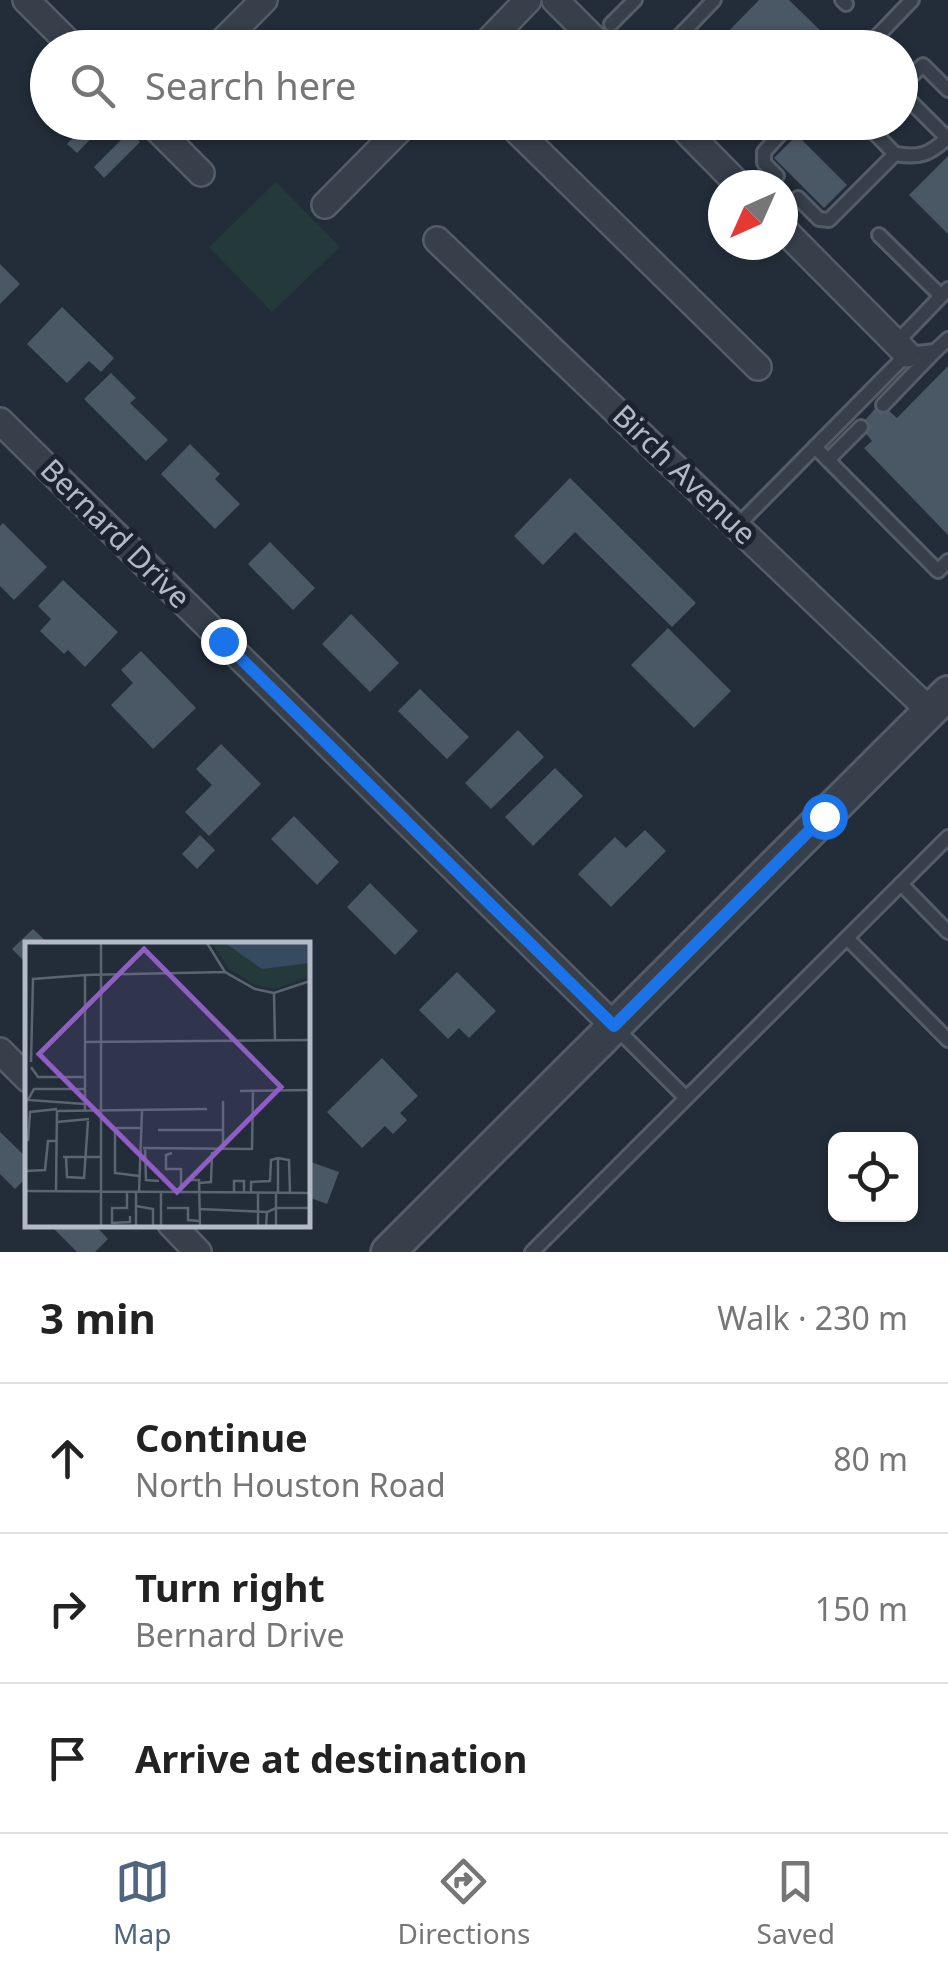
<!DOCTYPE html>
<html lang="en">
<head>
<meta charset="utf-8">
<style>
  :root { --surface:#fff; --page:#f6f6f6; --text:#222; --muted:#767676; --line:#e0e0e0; --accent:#4f6580 }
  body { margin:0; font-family:"Noto Sans",sans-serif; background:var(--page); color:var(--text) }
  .controls { position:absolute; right:30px; bottom:30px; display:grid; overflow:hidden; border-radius:15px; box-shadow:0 2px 8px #0004 }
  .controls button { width:90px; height:90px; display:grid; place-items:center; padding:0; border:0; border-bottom:2px solid var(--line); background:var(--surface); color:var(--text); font:50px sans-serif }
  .compass { position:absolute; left:708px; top:170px; width:90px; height:90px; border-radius:50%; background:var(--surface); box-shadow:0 2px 8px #0004; rotate:225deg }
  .stop { position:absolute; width:30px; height:30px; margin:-22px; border:8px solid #1a73e8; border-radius:50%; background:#fff }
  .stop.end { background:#1a73e8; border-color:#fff; box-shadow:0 2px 10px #0008 }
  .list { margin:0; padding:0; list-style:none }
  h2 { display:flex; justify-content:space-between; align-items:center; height:130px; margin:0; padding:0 40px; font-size:42px }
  h2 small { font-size:32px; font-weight:400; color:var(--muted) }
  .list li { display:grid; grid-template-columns:65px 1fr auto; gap:30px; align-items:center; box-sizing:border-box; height:150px; padding:0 40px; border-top:2px solid var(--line) }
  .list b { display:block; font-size:38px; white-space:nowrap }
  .list p { margin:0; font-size:32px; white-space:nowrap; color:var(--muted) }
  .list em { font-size:32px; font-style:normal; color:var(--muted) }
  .icon { flex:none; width:55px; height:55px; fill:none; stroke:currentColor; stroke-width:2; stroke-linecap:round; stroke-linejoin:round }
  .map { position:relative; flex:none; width:948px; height:1252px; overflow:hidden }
  .search { position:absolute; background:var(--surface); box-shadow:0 2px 8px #0004; left:30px; right:30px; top:30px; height:110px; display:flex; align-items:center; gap:25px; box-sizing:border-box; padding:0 35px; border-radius:55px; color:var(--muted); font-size:38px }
  .sheet { height:580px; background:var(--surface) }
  nav { display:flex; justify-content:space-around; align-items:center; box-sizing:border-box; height:140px; border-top:2px solid var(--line); background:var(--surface); font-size:28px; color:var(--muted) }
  nav a { display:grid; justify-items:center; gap:5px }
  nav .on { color:var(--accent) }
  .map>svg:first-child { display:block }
  .green { fill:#24393a }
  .building { fill:#4a5765 }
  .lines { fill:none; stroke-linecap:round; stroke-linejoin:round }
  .service-casing { stroke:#545d67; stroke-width:18 }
  .minor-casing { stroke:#545d67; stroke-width:30 }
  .tertiary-casing { stroke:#545d67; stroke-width:38 }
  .service { stroke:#363f4a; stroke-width:12 }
  .minor { stroke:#363f4a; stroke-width:25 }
  .tertiary { stroke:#363f4a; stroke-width:32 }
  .route { stroke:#1a73e8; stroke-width:12 }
  .labels { text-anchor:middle; stroke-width:10; stroke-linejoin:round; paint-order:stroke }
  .street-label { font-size:30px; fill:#b1bac6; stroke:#1b242e }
  .inset-road { fill:none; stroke:#5b6571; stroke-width:2.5 }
  .view { fill:#8e5ec1; fill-opacity:0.15; stroke:#8e5ec1; stroke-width:5 }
  .inset-edge { fill:none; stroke:#b1bac6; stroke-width:5 }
</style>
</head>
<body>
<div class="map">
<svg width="948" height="1252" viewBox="0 0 948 1252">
  <rect width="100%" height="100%" fill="#222d39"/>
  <!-- green -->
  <polygon class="green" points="276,182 340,247 272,312 209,247"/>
  <!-- building -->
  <g class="building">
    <polygon points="759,0 789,0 827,37 817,48 712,48"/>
    <polygon points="88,122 107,122 77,153 67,144"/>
    <polygon points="710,122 770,122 752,140 738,127 726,139"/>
    <polygon points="129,132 140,142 104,178 94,167"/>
    <polygon points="797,135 847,185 824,208 774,158"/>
    <polygon points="948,156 948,234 909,195"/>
    <polygon points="0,264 20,284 0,304"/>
    <polygon points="62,307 114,358 101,372 89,361 67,383 27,344"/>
    <polygon points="948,366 948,535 864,448 872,441 860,426 880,403 897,418"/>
    <polygon points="111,373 136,398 130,403 168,440 146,461 84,399"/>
    <polygon points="190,444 220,474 215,479 240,504 215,529 161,474"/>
    <polygon points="570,478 696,603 672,627 575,532 543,565 514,536"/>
    <polygon points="3,523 47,567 14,600 0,586 0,526"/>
    <polygon points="270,542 315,588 293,610 248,564"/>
    <polygon points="63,580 118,632 85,667 68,650 64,654 40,631 51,619 38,606"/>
    <polygon points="351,614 399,663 370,692 322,644"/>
    <polygon points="668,628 731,691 694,728 631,665"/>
    <polygon points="141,651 196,708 153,749 111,705 133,683 121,670"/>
    <polygon points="420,689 469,737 447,759 398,711"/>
    <polygon points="518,730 544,757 491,809 465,783"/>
    <polygon points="221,744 261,784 209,836 185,812 212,785 196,769"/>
    <polygon points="555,768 583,796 533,846 505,817"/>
    <polygon points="294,816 339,862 317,885 271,839"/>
    <polygon points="645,830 666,851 611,907 578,874 615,837 626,848"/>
    <polygon points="200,835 215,850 197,869 182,854"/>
    <polygon points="370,883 418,931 395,955 347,907"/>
    <polygon points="33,929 49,944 28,944 28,965 12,949"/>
    <polygon points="457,972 496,1011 469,1038 459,1028 448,1039 419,1010"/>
    <polygon points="382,1058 418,1096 400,1113 407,1120 393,1134 385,1126 362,1148 327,1112"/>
    <polygon points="0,1132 28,1159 28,1176 15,1189 0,1174"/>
    <polygon points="308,1161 339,1172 327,1204 308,1197"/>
    <polygon points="49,1224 94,1224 108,1239 95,1252 77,1252"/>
  </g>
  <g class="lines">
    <!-- service casing -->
    <g class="service-casing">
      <g id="service">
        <polyline points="842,0 846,4"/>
        <polyline points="611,24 635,0"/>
        <polyline points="668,48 714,0"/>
        <polyline points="866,48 912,0"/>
        <polyline points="900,87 923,65 948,90"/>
        <path d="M895 154C919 158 929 155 947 138L900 91"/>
        <polyline points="777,176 764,163 764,152 791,122"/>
        <polyline points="798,198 819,219 829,220 895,154 864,122"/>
        <polyline points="879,235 941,296"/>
        <polyline points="896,343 948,289"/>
        <polyline points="883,405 935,351"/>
        <polyline points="815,447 938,571 948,561"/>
        <polyline points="828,460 861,427"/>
        <polyline points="737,526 907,354 935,351 948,339"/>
        <polyline points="901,884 948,932"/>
        <polyline points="847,938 948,1040"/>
        <polyline points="616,1028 686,1098"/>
        <polyline points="532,1252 948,837"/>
      </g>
    </g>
    <!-- minor casing -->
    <g class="minor-casing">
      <g id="minor">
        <polyline points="26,0 74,48"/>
        <polyline points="555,0 603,48"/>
        <polyline points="216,48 264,0"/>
        <polyline points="482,48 528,0"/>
        <polyline points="150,122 201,173"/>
        <polyline points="508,122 758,367"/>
        <polyline points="677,122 739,185"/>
        <polyline points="325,205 407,122"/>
        <polyline points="783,229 907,354"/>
        <polyline points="437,240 930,711"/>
        <polyline points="0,421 614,1026"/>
        <polyline points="0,1051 28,1079"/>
        <polyline points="171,1224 198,1252"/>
      </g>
    </g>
    <!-- tertiary casing -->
    <g class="tertiary-casing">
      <polyline id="tertiary" points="388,1252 948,693"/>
    </g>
    <!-- service -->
    <use href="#service" class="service"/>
    <!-- minor -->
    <use href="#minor" class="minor"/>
    <!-- tertiary -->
    <use href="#tertiary" class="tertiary"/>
  </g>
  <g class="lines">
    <!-- route -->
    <polyline class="route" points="223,641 614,1026 824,816"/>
  </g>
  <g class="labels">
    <!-- street labels -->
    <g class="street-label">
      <text transform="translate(684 475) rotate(44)" y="10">Birch Avenue</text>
      <text transform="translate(115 534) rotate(45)" y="10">Bernard Drive</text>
    </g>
  </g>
  <!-- overview -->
  <g transform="translate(25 942)">
    <rect width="285" height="285" fill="#222d39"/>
    <path d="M187 1H285V35L249 47 230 43 204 27Z" fill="#24393a"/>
    <path d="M200 1H285V21L237 27Z" fill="#364a60"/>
    <path class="inset-road" d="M76 1V284M182 1 200 30 230 47 249 51 285 39M60 33 200 30M249 51 250 99M60 100 285 98M6 120 8 37 60 33V170M6 125 13 135H60M60 147H9L3 158 60 162M215 149 285 148M198 159V207M32 180 64 177M133 188H198M3 199 5 170 32 167M118 206 227 207 228 148M120 206 121 238 134 239M147 211 141 213V227H156V250M38 215H75M41 215 42 235 59 236 63 179M253 216 264 218 265 250M253 216V250M0 229 20 228 23 199H32M114 234 90 231V186H117M163 238H174L175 284M174 241 186 240 187 210M31 248 32 169 182 167M0 249 285 251M102 251V266H87V281L105 280V274M111 251V284M114 251 117 169M136 251V284M209 251V239H219V250M226 251V240L245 239 246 218 253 216M233 251V284M111 264 128 267V284M142 266H163V278L174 279M174 267 242 270M241 284 242 270 251 266H285M251 284V251"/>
    <path class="view" d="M119 7 256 145 152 250 14 112Z"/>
    <rect width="285" height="285" class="inset-edge"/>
  </g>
</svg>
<div class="controls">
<button><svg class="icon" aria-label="locate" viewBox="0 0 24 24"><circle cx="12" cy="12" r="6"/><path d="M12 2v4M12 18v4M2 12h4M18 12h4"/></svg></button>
</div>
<svg class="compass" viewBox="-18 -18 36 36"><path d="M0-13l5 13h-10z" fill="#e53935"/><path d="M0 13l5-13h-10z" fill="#767676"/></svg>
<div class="stop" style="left:824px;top:816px"></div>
<div class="stop end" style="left:223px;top:641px"></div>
<div class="search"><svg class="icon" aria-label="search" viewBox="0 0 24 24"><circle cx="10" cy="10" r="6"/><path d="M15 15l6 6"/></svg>Search here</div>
</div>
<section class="sheet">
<h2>3 min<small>Walk · 230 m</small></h2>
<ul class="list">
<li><svg class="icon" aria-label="ahead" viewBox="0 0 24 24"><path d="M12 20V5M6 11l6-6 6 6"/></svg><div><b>Continue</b><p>North Houston Road</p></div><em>80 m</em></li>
<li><svg class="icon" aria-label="right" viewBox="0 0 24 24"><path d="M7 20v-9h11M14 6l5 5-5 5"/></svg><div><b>Turn right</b><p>Bernard Drive</p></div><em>150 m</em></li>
<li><svg class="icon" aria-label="arrive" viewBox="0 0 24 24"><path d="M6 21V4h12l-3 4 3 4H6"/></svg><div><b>Arrive at destination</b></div></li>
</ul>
</section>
<nav>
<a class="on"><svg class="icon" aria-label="map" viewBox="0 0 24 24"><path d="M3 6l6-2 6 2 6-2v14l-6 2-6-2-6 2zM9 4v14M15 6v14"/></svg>Map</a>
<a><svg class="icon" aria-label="directions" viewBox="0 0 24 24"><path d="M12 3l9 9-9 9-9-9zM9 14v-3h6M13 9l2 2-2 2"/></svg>Directions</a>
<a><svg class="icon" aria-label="saved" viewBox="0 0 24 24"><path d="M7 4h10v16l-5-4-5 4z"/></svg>Saved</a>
</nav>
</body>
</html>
